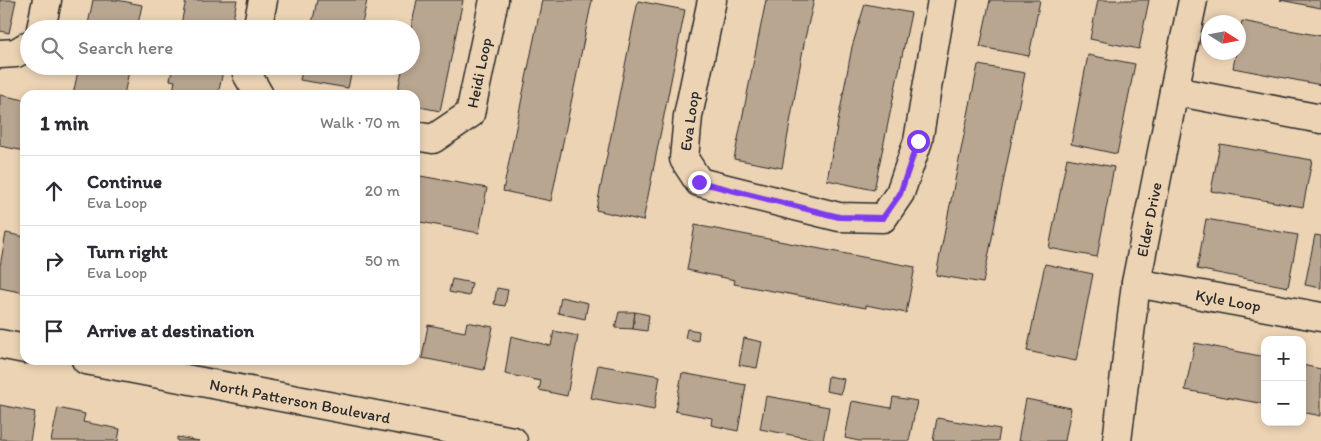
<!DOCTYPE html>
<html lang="en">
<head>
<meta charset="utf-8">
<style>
  :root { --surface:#fff; --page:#f7f7f7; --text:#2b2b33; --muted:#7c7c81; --line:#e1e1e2 }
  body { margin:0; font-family:Itim,sans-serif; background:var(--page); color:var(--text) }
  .controls { position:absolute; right:15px; bottom:15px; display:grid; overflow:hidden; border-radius:10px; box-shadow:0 2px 8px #0003 }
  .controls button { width:45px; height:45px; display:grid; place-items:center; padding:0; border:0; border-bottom:1px solid var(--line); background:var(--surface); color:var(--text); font:25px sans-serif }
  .compass { position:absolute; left:1201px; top:15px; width:45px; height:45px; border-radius:50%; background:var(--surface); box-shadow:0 2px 8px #0003; rotate:101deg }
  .stop { position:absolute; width:15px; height:15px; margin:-11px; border:4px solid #7c3aed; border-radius:50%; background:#fff }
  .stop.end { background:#7c3aed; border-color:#fff; box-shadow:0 1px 5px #0008 }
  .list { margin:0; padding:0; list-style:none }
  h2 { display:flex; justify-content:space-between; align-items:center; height:65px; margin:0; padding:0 20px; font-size:21px }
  h2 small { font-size:16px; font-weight:400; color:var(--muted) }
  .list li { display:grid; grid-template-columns:32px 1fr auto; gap:15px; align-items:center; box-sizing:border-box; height:70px; padding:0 20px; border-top:1px solid var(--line) }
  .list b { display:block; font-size:19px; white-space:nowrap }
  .list p { margin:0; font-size:16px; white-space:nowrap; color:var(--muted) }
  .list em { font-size:16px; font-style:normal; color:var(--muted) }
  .icon { flex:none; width:28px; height:28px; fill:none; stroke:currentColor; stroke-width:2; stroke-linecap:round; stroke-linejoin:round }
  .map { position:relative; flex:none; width:1321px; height:441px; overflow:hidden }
  .search { position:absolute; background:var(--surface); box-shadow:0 2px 8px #0003; left:20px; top:20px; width:400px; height:55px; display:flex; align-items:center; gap:12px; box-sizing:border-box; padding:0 18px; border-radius:28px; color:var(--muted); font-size:19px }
  .panel { position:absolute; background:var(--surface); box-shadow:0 2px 8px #0003; left:20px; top:90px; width:400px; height:275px; border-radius:15px }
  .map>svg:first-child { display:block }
  .building { fill:#b9a691; stroke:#2b2b2b }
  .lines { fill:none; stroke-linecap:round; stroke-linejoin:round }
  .street-casing { stroke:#2b2b2b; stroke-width:31 }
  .street { stroke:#ecd3b4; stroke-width:28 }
  .route { stroke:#7c3aed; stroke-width:6 }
  .labels { text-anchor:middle; stroke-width:4; stroke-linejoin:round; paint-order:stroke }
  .street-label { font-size:16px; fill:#2b2b2b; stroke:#ecd3b4 }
</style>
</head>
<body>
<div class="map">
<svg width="1321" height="441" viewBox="0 0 1321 441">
  <rect width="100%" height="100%" fill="#ecd3b4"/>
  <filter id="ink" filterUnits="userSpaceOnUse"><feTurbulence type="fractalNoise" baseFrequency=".02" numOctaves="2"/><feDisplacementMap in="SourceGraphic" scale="10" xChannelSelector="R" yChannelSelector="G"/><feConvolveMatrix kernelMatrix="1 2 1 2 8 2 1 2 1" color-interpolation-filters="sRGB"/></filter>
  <g filter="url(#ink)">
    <!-- building -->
    <g class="building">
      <polygon points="0,0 16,0 9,33 0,31"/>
      <polygon points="93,0 117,0 142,5 137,29 87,29"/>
      <polygon points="186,0 237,0 231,29 180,29"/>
      <polygon points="317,0 367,0 361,29 311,29"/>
      <polygon points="417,0 463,0 440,111 415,106 415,95 397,95 403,66 411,66 411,29"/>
      <polygon points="542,0 592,0 551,201 503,191"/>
      <polygon points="766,0 814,0 805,38 782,168 734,159"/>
      <polygon points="990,0 1040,0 1029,56 980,47"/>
      <polygon points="1098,0 1149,0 1139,49 1090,39"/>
      <polygon points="1280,0 1321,0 1321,8"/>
      <polygon points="638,1 685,10 643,221 596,210"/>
      <polygon points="865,4 911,13 874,190 827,180 852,47"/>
      <polygon points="1242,21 1321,36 1321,85 1233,68 1236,52 1238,52 1238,40"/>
      <polygon points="1088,55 1135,64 1117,154 1071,144"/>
      <polygon points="978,65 1025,73 983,283 936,275"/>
      <polygon points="79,66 130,66 124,95 73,95"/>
      <polygon points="173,66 224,66 218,95 172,95 175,81 170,80"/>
      <polygon points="303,66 353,66 348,88 300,80"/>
      <polygon points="0,95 25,100 25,151 0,146"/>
      <polygon points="1220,144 1312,160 1303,207 1211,191"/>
      <polygon points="1067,158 1114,167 1097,257 1049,248"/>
      <polygon points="415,175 487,188 479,233 415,221"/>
      <polygon points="1206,219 1298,235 1288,287 1197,269"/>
      <polygon points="695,225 915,267 906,313 866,305 866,308 734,284 735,280 687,270"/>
      <polygon points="6,233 25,237 25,293 0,288 0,266"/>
      <polygon points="1315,235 1321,236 1321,288 1305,285"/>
      <polygon points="1045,264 1093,274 1076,361 1027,351"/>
      <polygon points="452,279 472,283 469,296 449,292"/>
      <polygon points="497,288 508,290 505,306 494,304"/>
      <polygon points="561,297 588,303 585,319 558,313"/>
      <polygon points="619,312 635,312 633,329 615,328"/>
      <polygon points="635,312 649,315 647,331 633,329"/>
      <polygon points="467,322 493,327 484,370 422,358 428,325 465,332"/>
      <polygon points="687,329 699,331 698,341 685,338"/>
      <polygon points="554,331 578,336 567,396 539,390 541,381 505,374 511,336 551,346"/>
      <polygon points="744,338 762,342 757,368 739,365"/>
      <polygon points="1195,343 1265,357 1265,404 1185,390"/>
      <polygon points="378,360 399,360 398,364"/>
      <polygon points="598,365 660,376 654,410 591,398"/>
      <polygon points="1302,365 1321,369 1321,416 1302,412"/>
      <polygon points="682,373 746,385 738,431 711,425 712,418 675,411"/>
      <polygon points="828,376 844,379 841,394 826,391"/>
      <polygon points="766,396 829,407 823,441 760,429"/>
      <polygon points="893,397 917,401 909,441 859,441 845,438 852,401 891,408"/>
      <polygon points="1026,399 1071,408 1065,441 1018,441"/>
      <polygon points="0,405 35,412 30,441 0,439"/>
      <polygon points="58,408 85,414 83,422 120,429 118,441 51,441"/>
      <polygon points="937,418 1000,429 998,441 933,441"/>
      <polygon points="177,437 199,441 177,441"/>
    </g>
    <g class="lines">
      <!-- street casing -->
      <g class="street-casing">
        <g id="street">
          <polyline points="712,0 688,116 684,159 699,182 839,217 883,218 900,193 918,141 942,0"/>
          <polyline points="41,29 47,0"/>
          <polyline points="257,29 263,0"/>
          <polyline points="0,54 16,53 29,45"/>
          <polyline points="249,66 247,74 259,95"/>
          <polyline points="1174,91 1321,119"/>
          <path id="s1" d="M415 136 433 139 470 114 494 0"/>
          <path id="s2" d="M1136 283 1321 317"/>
          <polyline points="0,344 25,349"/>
          <path id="s3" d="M86 360 513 441"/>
          <path id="s4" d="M1117 441 1136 283 1174 91 1193 0"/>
        </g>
      </g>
      <!-- street -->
      <use href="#street" class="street"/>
    </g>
  </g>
  <g class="lines" filter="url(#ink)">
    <!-- route -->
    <polyline class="route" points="699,182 839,217 883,218 900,194 918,141"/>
  </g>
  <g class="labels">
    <!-- street labels -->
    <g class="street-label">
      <text dy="6" stroke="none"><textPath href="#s1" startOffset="105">Heidi Loop</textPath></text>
      <text transform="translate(689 121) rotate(-82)" y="6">Eva Loop</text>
      <text dy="6" stroke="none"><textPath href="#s4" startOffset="224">Elder Drive</textPath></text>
      <text dy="6" stroke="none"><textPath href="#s2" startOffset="94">Kyle Loop</textPath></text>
      <text dy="6" stroke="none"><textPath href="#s3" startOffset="218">North Patterson Boulevard</textPath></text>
    </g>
  </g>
</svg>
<div class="controls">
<button>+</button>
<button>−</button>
</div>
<svg class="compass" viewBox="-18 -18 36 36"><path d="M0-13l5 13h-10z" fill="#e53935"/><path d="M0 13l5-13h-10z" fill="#7c7c81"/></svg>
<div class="stop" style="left:918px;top:141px"></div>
<div class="stop end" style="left:699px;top:182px"></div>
<div class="search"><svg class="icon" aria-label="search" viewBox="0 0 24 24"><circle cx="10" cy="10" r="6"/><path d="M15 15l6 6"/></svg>Search here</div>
<section class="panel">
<h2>1 min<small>Walk · 70 m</small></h2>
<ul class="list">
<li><svg class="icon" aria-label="ahead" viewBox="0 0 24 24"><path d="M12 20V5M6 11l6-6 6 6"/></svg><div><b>Continue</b><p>Eva Loop</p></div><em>20 m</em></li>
<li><svg class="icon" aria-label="right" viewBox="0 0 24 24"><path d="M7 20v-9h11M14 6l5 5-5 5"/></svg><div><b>Turn right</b><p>Eva Loop</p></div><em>50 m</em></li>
<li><svg class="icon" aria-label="arrive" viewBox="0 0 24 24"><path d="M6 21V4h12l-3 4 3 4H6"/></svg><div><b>Arrive at destination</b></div></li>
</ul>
</section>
</div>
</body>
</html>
